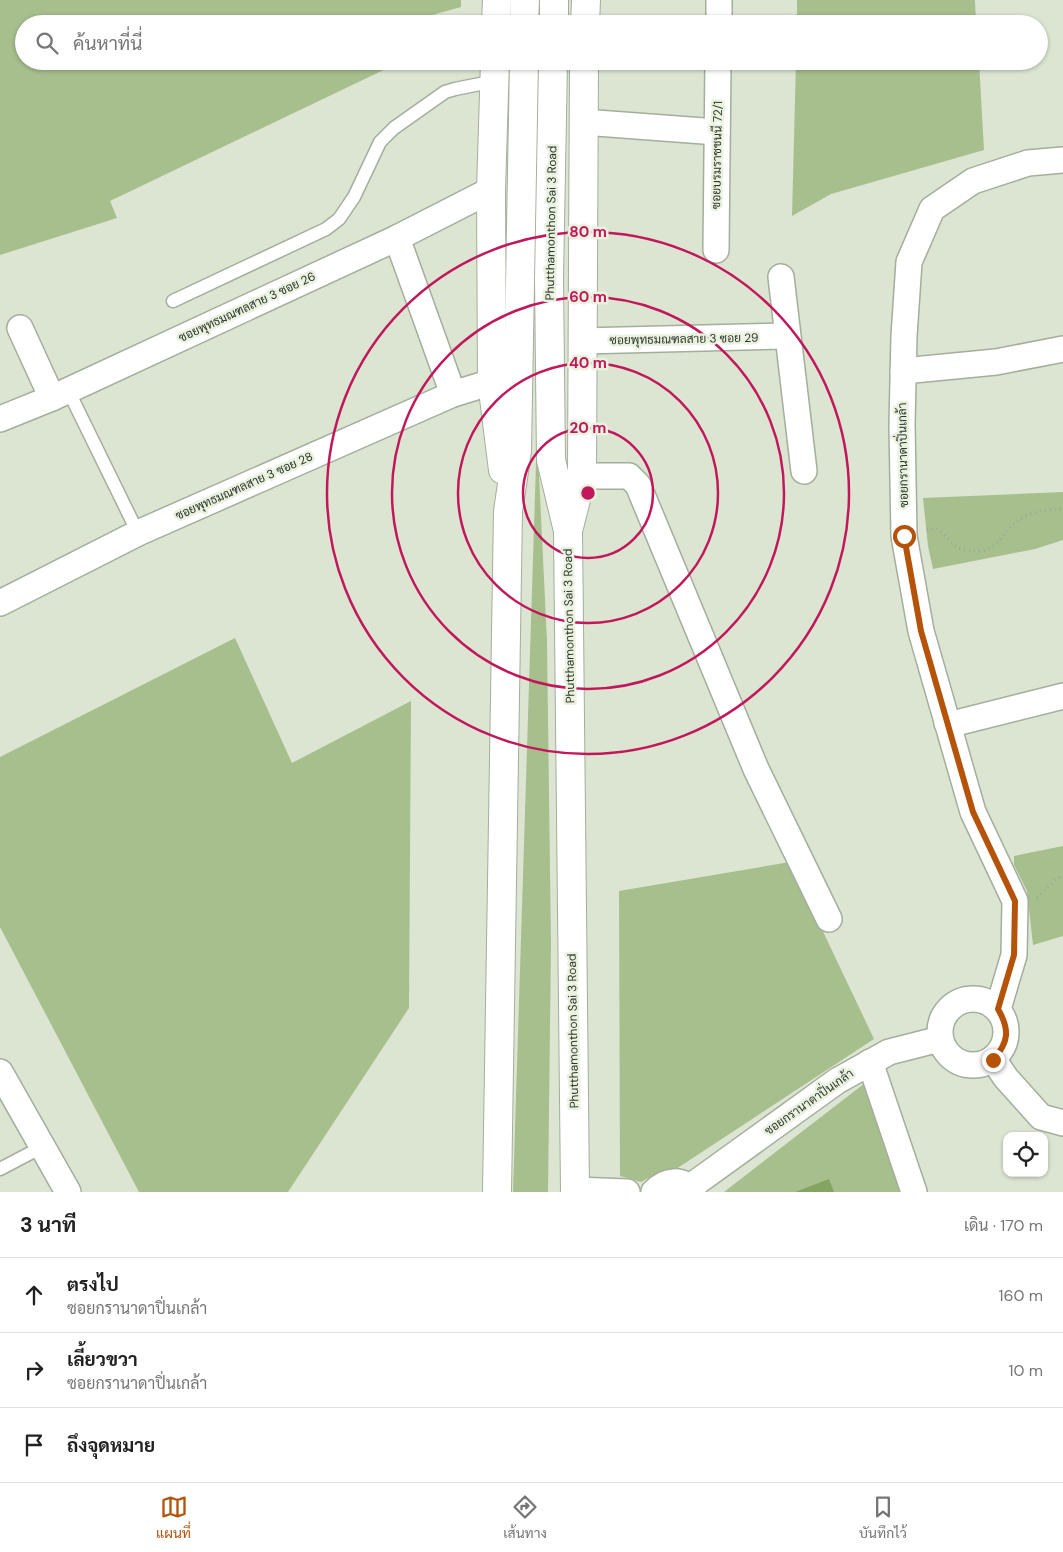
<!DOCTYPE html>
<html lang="th">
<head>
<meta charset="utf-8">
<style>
  :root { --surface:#fff; --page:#f2f2f2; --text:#222; --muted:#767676; --line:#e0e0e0; --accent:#b45309 }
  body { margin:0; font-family:"DM Sans",Sarabun,sans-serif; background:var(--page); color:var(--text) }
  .controls { position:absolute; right:15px; bottom:15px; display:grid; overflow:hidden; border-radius:10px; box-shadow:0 1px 4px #0004 }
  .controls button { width:45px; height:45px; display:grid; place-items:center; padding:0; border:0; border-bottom:1px solid var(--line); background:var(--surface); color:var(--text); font:25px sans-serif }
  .stop { position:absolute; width:15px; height:15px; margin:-11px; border:4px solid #b45309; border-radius:50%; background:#fff }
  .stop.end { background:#b45309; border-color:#fff; box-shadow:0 1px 5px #0008 }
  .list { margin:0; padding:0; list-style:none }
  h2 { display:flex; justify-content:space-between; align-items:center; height:65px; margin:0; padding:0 20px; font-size:21px }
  h2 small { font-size:16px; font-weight:400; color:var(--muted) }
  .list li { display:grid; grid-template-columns:32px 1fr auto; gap:15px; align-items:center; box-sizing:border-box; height:75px; padding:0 20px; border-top:1px solid var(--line) }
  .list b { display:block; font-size:19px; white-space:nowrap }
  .list p { margin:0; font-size:16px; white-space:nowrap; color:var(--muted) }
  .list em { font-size:16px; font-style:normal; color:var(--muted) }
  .icon { flex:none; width:28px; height:28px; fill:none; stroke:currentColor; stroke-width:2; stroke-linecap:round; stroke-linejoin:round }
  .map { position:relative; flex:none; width:1063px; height:1192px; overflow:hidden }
  .search { position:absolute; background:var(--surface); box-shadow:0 1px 4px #0004; left:15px; right:15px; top:15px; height:55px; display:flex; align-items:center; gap:12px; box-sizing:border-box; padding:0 18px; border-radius:28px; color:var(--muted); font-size:19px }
  .sheet { height:290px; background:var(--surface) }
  nav { display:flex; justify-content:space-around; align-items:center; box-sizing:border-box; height:70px; border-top:1px solid var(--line); background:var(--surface); font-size:14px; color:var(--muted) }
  nav a { display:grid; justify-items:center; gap:2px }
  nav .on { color:var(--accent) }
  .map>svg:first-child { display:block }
  .green { fill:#a6bf8d }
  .water { fill:#83a561 }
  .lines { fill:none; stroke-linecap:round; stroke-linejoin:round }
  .service-casing { stroke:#a4ae9c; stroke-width:15 }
  .minor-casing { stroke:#a4ae9c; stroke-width:28 }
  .secondary-casing { stroke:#a4ae9c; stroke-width:30 }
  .path { stroke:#9fa798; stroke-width:3; stroke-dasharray:1 4; stroke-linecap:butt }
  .service { stroke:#fff; stroke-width:12 }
  .minor { stroke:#fff; stroke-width:25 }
  .secondary { stroke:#fff; stroke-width:28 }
  .route { stroke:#b45309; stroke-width:6 }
  .ring { fill:none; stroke:#c2185b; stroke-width:2.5 }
  .labels { text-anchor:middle; stroke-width:5; stroke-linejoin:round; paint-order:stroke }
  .street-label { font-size:12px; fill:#31352e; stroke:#e8f2df }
  .centre { fill:#c2185b; stroke:#e8f2df; stroke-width:2.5 }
  .ring-label { font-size:15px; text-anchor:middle; font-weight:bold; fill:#c2185b; stroke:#e8f2df; stroke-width:5; stroke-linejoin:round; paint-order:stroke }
</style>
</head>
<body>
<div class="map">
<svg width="1063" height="1192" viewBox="0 0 1063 1192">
  <rect width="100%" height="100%" fill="#dbe5d2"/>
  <!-- green -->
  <g class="green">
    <polygon points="0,0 461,0 461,7 411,21 410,24 24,24 24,61 396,61 394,65 110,201 117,218 0,255"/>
    <polygon points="797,0 975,0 976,24 797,24"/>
    <polygon points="796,61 979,61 984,150 831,194 792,216"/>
    <polygon points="537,432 547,642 551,944 548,1192 513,1192"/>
    <polygon points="1063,492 1063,540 1035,549 933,569 928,546 923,498"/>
    <polygon points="235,638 292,763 411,701 409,1008 288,1192 139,1192 0,927 0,757"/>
    <polygon points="1063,846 1063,936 1033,945 1027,891 1014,865 1014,856"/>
    <polygon points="790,862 874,1039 673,1171 659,1172 641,1182 620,1176 619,891"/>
    <polygon points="865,1083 900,1192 724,1192"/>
  </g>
  <!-- water -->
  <polygon class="water" points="829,1179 834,1192 795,1192"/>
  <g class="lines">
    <!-- service casing -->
    <g class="service-casing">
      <g id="service">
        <polyline points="173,301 326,229 339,219 354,197 380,142 394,128 445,92 455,89 495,81"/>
        <polyline points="68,390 138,533"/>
        <polyline points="0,1169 42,1147"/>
      </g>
    </g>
    <!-- minor casing -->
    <g class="minor-casing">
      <g id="minor">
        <polyline points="719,24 719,0"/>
        <polyline points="583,122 717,132"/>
        <polyline points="397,238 453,394"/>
        <polyline points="716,250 718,61"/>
        <polyline points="781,277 804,471"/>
        <polyline points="20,328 52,398"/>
        <polyline points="582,341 787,336"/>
        <polyline points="903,371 996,362 1063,349"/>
        <polyline points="0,419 52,398 397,238 491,190"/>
        <polyline points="582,476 629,476 638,485 756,769 829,919"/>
        <polyline points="0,603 138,533 453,394 492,382"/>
        <polyline points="947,723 956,723 1063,696"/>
        <circle cx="973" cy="1032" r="33"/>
        <polyline points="998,1009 1014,955 1015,901 973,812 921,631 904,536 902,425 904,336 909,262 932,209 973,181 1028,163 1063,160"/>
        <polyline points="993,1059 1006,1078 1041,1117 1063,1123"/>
        <polyline points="870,1062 914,1192"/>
        <polyline points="0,1072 68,1192"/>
        <polyline points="690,1187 837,1081 889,1052 940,1039"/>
        <polyline points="575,1190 627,1192"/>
        <path d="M654 1192C665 1180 682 1177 693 1192"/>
      </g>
    </g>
    <!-- secondary casing -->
    <g class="secondary-casing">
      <g id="secondary">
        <polyline points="496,24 497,0"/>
        <polyline points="524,24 525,0"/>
        <polyline points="554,24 554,0"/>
        <polyline points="585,24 586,0"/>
        <polyline points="495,61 491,190 492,382 503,470"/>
        <polyline points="553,61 549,279 551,460 568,531 575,1192"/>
        <polyline points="569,527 582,476 584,61"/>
        <polyline points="497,1192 508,511 517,451 524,61"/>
      </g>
    </g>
    <!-- path -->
    <g class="path">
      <path d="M927 530 936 528C944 534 952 545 959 548 965 551 971 551 978 551 1000 549 1001 533 1016 522 1030 511 1046 509 1063 509"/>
      <polyline points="1037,898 1055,880 1063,875"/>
    </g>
    <!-- service -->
    <use href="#service" class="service"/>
    <!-- minor -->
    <use href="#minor" class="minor"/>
    <!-- secondary -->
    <use href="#secondary" class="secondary"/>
  </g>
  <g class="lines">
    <!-- route -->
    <path class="route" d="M904 536 921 631 973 812 1015 901 1014 955 998 1009C1010 1030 1009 1042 993 1060"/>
  </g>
  <!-- distance rings -->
  <g class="ring">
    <circle cx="588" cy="493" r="65"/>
    <circle cx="588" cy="493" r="130"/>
    <circle cx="588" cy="493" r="196"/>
    <circle cx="588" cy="493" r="261"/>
  </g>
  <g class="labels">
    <!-- street labels -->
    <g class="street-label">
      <text transform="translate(717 155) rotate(-89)" y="4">ซอยบรมราชชนนี 72/1</text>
      <text transform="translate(551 223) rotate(-89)" y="4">Phutthamonthon Sai 3 Road</text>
      <text transform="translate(247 307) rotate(-25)" y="4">ซอยพุทธมณฑลสาย 3 ซอย 26</text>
      <text transform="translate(684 339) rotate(-1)" y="4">ซอยพุทธมณฑลสาย 3 ซอย 29</text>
      <text transform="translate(903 455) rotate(-91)" y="4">ซอยกรานาดาปิ่นเกล้า</text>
      <text transform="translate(244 486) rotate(-24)" y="4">ซอยพุทธมณฑลสาย 3 ซอย 28</text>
      <text transform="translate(569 626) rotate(-91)" y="4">Phutthamonthon Sai 3 Road</text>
      <text transform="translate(573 1031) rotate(-91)" y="4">Phutthamonthon Sai 3 Road</text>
      <text transform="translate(809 1102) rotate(-35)" y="4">ซอยกรานาดาปิ่นเกล้า</text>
    </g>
  </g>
  <circle cx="588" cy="493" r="8" class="centre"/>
  <g class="ring-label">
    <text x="588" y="237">80 m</text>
    <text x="588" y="302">60 m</text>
    <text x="588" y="368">40 m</text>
    <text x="588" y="433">20 m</text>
  </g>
</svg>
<div class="controls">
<button><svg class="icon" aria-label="locate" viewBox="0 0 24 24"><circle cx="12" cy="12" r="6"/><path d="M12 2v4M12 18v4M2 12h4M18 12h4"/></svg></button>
</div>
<div class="stop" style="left:904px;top:536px"></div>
<div class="stop end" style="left:993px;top:1060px"></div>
<div class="search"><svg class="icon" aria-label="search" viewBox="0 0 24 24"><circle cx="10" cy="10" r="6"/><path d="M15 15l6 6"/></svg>ค้นหาที่นี่</div>
</div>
<section class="sheet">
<h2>3 นาที<small>เดิน · 170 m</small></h2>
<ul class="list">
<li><svg class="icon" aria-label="ahead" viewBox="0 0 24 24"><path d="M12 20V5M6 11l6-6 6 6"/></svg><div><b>ตรงไป</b><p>ซอยกรานาดาปิ่นเกล้า</p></div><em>160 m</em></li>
<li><svg class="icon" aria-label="right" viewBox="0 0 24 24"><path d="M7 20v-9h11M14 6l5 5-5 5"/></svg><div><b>เลี้ยวขวา</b><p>ซอยกรานาดาปิ่นเกล้า</p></div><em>10 m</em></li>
<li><svg class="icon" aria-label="arrive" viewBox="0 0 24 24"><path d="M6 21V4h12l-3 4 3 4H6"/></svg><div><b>ถึงจุดหมาย</b></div></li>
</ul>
</section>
<nav>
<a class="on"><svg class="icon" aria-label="map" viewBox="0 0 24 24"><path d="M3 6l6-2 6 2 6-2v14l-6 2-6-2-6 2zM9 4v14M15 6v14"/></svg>แผนที่</a>
<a><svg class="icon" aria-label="directions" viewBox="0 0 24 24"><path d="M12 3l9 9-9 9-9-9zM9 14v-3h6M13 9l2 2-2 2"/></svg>เส้นทาง</a>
<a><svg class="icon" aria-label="saved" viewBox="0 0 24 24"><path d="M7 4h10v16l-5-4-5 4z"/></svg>บันทึกไว้</a>
</nav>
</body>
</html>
